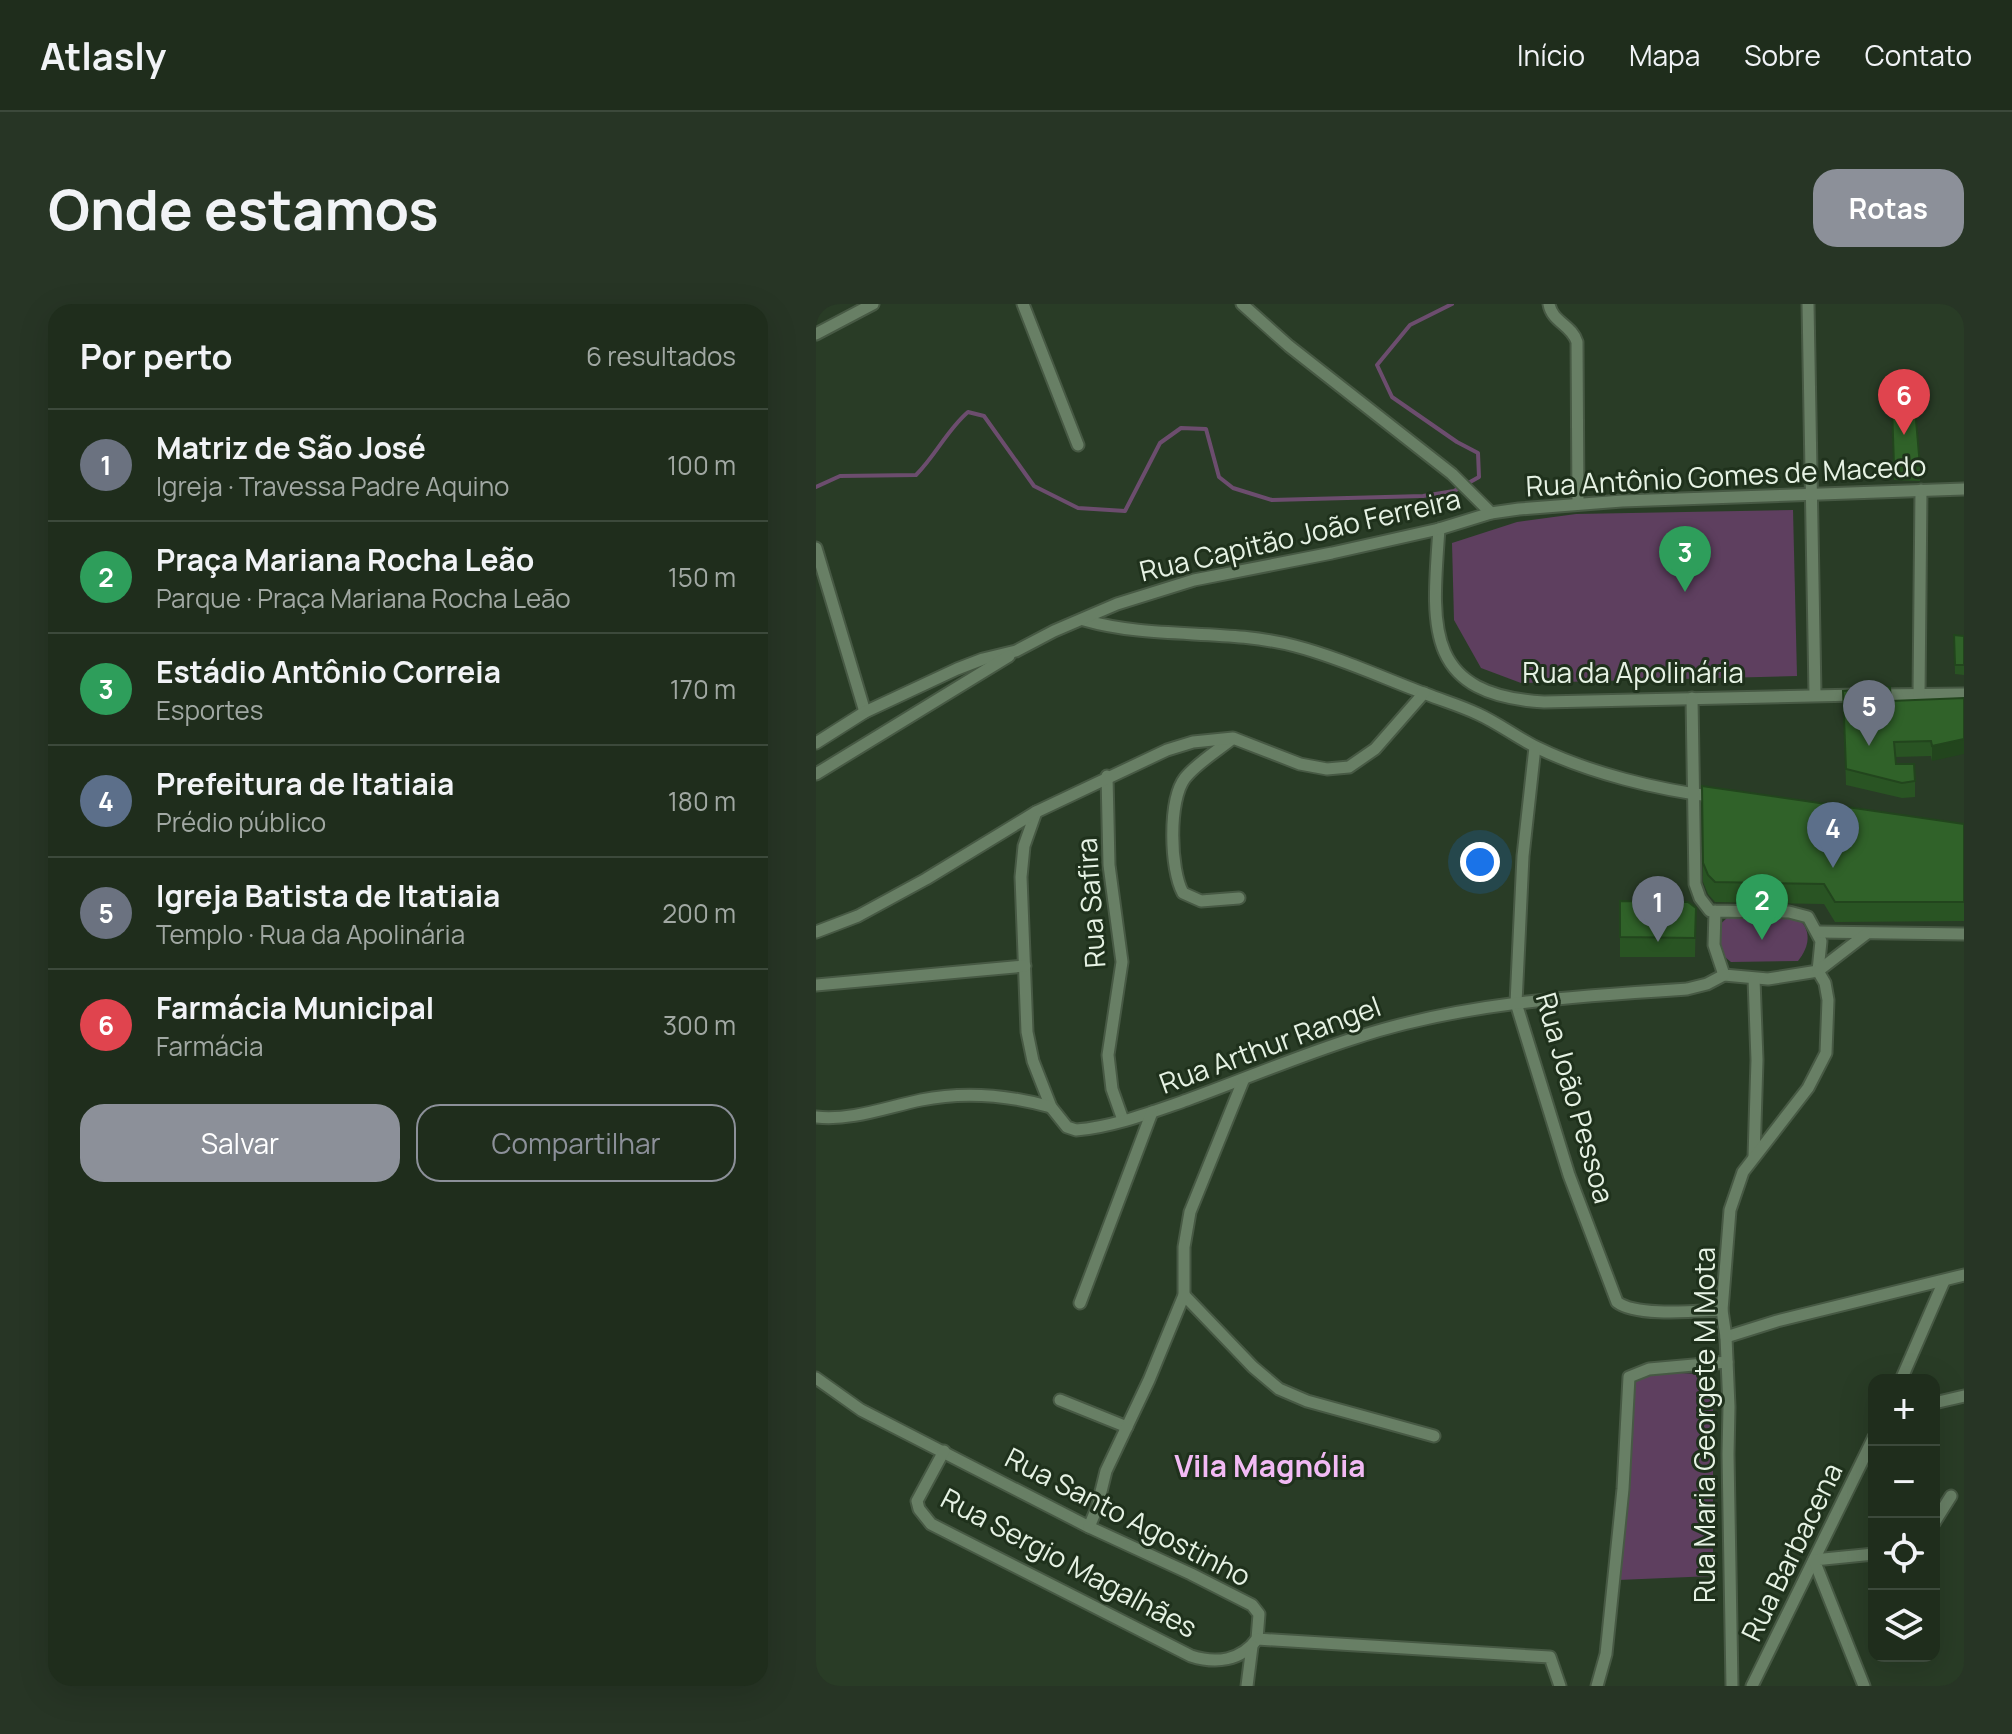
<!DOCTYPE html>
<html lang="pt">
<head>
<meta charset="utf-8">
<style>
  :root { --surface:#1f2d1c; --page:#273525; --text:#f1f3f6; --muted:#a1a8a3; --line:#3c493b; --accent:#8c9099 }
  body { margin:0; font-family:Manrope,sans-serif; background:var(--page); color:var(--text) }
  .controls { position:absolute; right:24px; bottom:24px; display:grid; overflow:hidden; border-radius:16px; box-shadow:0 8px 32px #0002 }
  .controls button { width:72px; height:72px; display:grid; place-items:center; padding:0; border:0; border-bottom:2px solid var(--line); background:var(--surface); color:var(--text); font:40px sans-serif }
  .you { position:absolute; left:664px; top:558px; width:28px; height:28px; margin:-20px; border:6px solid #fff; border-radius:50%; background:#1a73e8; box-shadow:0 0 0 12px #1a73e833 }
  .badge { display:grid; place-items:center; width:52px; height:52px; border-radius:50%; background:var(--accent); color:#fff; font-size:26px; font-weight:700 }
  .pin { position:absolute; translate:-50% -66px; filter:drop-shadow(0 2px 4px #0008) }
  .pin::after { content:''; position:absolute; top:42px; width:28px; height:24px; background:inherit; clip-path:polygon(0 0,100% 0,50% 100%) }
  .list { margin:0; padding:0; list-style:none }
  h2 { display:flex; justify-content:space-between; align-items:center; height:104px; margin:0; padding:0 32px; font-size:34px }
  h2 small { font-size:26px; font-weight:400; color:var(--muted) }
  .list li { display:grid; grid-template-columns:52px 1fr auto; gap:24px; align-items:center; box-sizing:border-box; height:112px; padding:0 32px; border-top:2px solid var(--line) }
  .list b { display:block; font-size:30px; white-space:nowrap }
  .list p { margin:0; font-size:26px; white-space:nowrap; color:var(--muted) }
  .list em { font-size:26px; font-style:normal; color:var(--muted) }
  .actions { display:flex; gap:16px; padding:24px 32px }
  .actions a { flex:1; padding:18px 0; border:2px solid var(--accent); border-radius:24px; text-align:center; font-size:28px; color:var(--accent) }
  .actions .main { background:var(--accent); color:#fff }
  .icon { flex:none; width:44px; height:44px; fill:none; stroke:currentColor; stroke-width:2; stroke-linecap:round; stroke-linejoin:round }
  .map { position:relative; flex:none; width:1148px; height:1382px; overflow:hidden; border-radius:24px }
  header { display:flex; align-items:center; gap:48px; box-sizing:border-box; height:112px; padding:0 40px; background:var(--surface); border-bottom:2px solid var(--line) }
  header strong { font-size:38px }
  nav { display:flex; gap:44px; margin-inline-start:auto; font-size:28px }
  .intro { display:flex; align-items:center; justify-content:space-between; box-sizing:border-box; height:192px; padding:0 48px }
  h1 { margin:0; font-size:56px }
  .button { padding:20px 36px; border-radius:24px; background:var(--accent); color:#fff; font-size:28px; font-weight:700 }
  main { display:flex; gap:48px; padding:0 48px }
  aside { flex:1; background:var(--surface); border-radius:24px; box-shadow:0 8px 32px #0002 }
  .map>svg:first-child { display:block }
  .green { fill:#5e3f5f }
  .lines { fill:none; stroke-linecap:round; stroke-linejoin:round }
  .stream { stroke:#6c4d6e; stroke-width:4 }
  .street-casing { stroke:#475944; stroke-width:15 }
  .street { stroke:#687f65; stroke-width:11 }
  .wall { fill:#295423 }
  .shaded-wall { fill:#22451d }
  .building { fill:#306229; stroke:#22451d; stroke-width:2 }
  .labels { text-anchor:middle; stroke-width:6; stroke-linejoin:round; paint-order:stroke }
  .street-label { font-size:28px; fill:#e6f2e4; stroke:#1f311c }
  .neighbourhood-label { font-size:30px; font-weight:bold; fill:#f2baf4; stroke:#1f311c }
</style>
</head>
<body>
<header>
<strong>Atlasly</strong>
<nav><a>Início</a><a>Mapa</a><a>Sobre</a><a>Contato</a></nav>
</header>
<div class="intro"><h1>Onde estamos</h1><a class="button">Rotas</a></div>
<main>
<aside>
<h2>Por perto<small>6 resultados</small></h2>
<ul class="list">
<li><span class="badge" style="background:#6b7280">1</span><div><b>Matriz de São José</b><p>Igreja · Travessa Padre Aquino</p></div><em>100 m</em></li>
<li><span class="badge" style="background:#2e9e5b">2</span><div><b>Praça Mariana Rocha Leão</b><p>Parque · Praça Mariana Rocha Leão</p></div><em>150 m</em></li>
<li><span class="badge" style="background:#2e9e5b">3</span><div><b>Estádio Antônio Correia</b><p>Esportes</p></div><em>170 m</em></li>
<li><span class="badge" style="background:#5c6f8a">4</span><div><b>Prefeitura de Itatiaia</b><p>Prédio público</p></div><em>180 m</em></li>
<li><span class="badge" style="background:#6b7280">5</span><div><b>Igreja Batista de Itatiaia</b><p>Templo · Rua da Apolinária</p></div><em>200 m</em></li>
<li><span class="badge" style="background:#e0444e">6</span><div><b>Farmácia Municipal</b><p>Farmácia</p></div><em>300 m</em></li>
</ul>
<div class="actions"><a class="main">Salvar</a><a>Compartilhar</a></div>
</aside>
<div class="map">
<svg width="1148" height="1382" viewBox="0 0 1148 1382">
  <rect width="100%" height="100%" fill="#293c26"/>
  <!-- green -->
  <g class="green">
    <polygon points="977,206 981,372 705,379 665,364 638,316 636,239 701,218 760,210"/>
    <path d="M912 613H981C996 626 994 642 982 657L915 658 904 649 901 623Z"/>
    <polygon points="818,1066 897,1071 897,1272 802,1276 815,1151"/>
  </g>
  <g class="lines">
    <!-- stream -->
    <path class="stream" d="M0 183 24 172 100 171C120 151 131 126 152 108L168 112 218 182 262 204 309 207 344 139 365 124 390 125 403 173 417 184 456 196 607 192 638 187 663 173 662 149 641 138 576 93 561 61 594 21 636 0"/>
    <!-- street casing -->
    <g class="street-casing">
      <g id="street">
        <polyline points="207,0 262,141"/>
        <polyline points="426,0 473,42 636,170 675,209"/>
        <path d="M733 0C736 18 756 21 761 38L762 200"/>
        <polyline points="992,0 999,390"/>
        <polyline points="0,30 57,0"/>
        <path d="M623 225C616 322 607 391 728 398L1041 391"/>
        <polyline points="0,244 49,408"/>
        <path d="M268 316C337 336 410 324 479 342 525 354 567 374 610 390 628 397 645 402 662 410 682 419 700 433 720 443 773 469 842 486 901 493"/>
        <polyline points="1062,391 1148,390"/>
        <polyline points="1103,391 1105,186"/>
        <polyline points="876,394 879,580 884,594 894,607 973,608 992,613 1005,637 1002,667 952,675 908,671 898,641 899,607"/>
        <path d="M416 435C401 447 381 459 369 474 352 496 354 566 367 589L385 597 423 594"/>
        <polyline points="0,439 49,408 141,365 167,355 200,347 238,327 301,300 378,276 516,249 623,225 675,209 703,205 806,197 1148,185"/>
        <path d="M719 443 707 552 700 699 753 871 801 998C820 1013 881 1007 906 1006"/>
        <polyline points="0,470 193,352"/>
        <polyline points="291,472 293,561 306,658 292,751 296,785 307,816"/>
        <path d="M220 508 208 542 205 573 211 728 217 757 235 803 251 823 260 826C297 823 336 808 371 796 426 776 480 753 536 735 643 699 759 692 871 685L891 680 908 671"/>
        <polyline points="0,628 42,612 110,575 220,508 351,446 377,438 417,434 484,460 511,465 533,463 559,445 608,389"/>
        <polyline points="1002,628 1148,630"/>
        <polyline points="938,675 941,756 938,853"/>
        <polyline points="0,681 209,662"/>
        <path d="M0 813C35 817 71 803 105 796 149 787 192 791 235 803"/>
        <polyline points="368,991 437,1063 463,1085 491,1097 618,1132"/>
        <polyline points="264,999 336,808"/>
        <polyline points="910,1033 961,1017 1148,971"/>
        <polyline points="0,1074 45,1106 273,1223 375,1270 436,1301 443,1310 441,1335 734,1353 744,1382"/>
        <polyline points="1085,1076 1128,977"/>
        <polyline points="244,1096 311,1123"/>
        <polyline points="1118,1099 1148,1092"/>
        <path d="M128 1147 101 1197 103 1205 115 1220 375 1352C400 1360 425 1357 441 1335"/>
        <polyline points="1118,1219 1135,1192"/>
        <polyline points="273,1223 281,1204 290,1167 333,1076 368,991 368,943 374,908 427,777"/>
        <polyline points="431,1382 436,1342"/>
        <polyline points="781,1382 790,1350 807,1185 813,1073 833,1065 911,1058"/>
        <polyline points="916,1382 912,1150 913,1103 910,1033 906,1006 914,906 927,868 992,784 1010,749 1012,696 1009,679 1002,667 1050,630"/>
        <polyline points="936,1382 1058,1133"/>
        <polyline points="1048,1382 998,1256 1058,1250"/>
      </g>
    </g>
    <!-- street -->
    <use href="#street" class="street"/>
  </g>
  <!-- wall -->
  <g class="wall">
    <polygon points="1075,72 1104,162 1104,177 1078,176"/>
    <polygon points="1138,331 1148,332 1148,371 1139,370"/>
    <polygon points="1027,387 1075,397 1148,394 1116,457 1115,452 1080,453 1080,460 1099,477 1099,493 1086,494 1030,481"/>
    <polygon points="886,482 1148,520 1148,617 1019,618 1008,600 899,598 892,590 887,578"/>
    <polygon points="804,597 880,604 879,653 804,653"/>
  </g>
  <!-- shaded-wall -->
  <polygon class="shaded-wall" points="1148,435 1148,450 1116,457 1116,442"/>
  <!-- building -->
  <g class="building">
    <polygon points="1096,70 1104,162 1078,162 1075,72"/>
    <polygon points="1138,331 1148,332 1148,361 1139,361"/>
    <polygon points="1074,383 1075,397 1148,394 1148,435 1116,442 1115,437 1078,438 1080,460 1098,460 1099,477 1086,479 1030,465 1027,387"/>
    <polygon points="886,482 1148,520 1148,598 1019,598 1008,580 899,578 892,571 887,559"/>
    <polygon points="804,597 872,598 880,604 879,634 804,633"/>
  </g>
  <g class="labels">
    <!-- street labels -->
    <g class="street-label">
      <text transform="translate(910 172) rotate(-3)" y="10">Rua Antônio Gomes de Macedo</text>
      <text transform="translate(484 231) rotate(-13)" y="10">Rua Capitão João Ferreira</text>
      <text x="817" y="379">Rua da Apolinária</text>
      <text transform="translate(275 599) rotate(-94)" y="10">Rua Safira</text>
      <text transform="translate(454 741) rotate(-20)" y="10">Rua Arthur Rangel</text>
      <text transform="translate(759 794) rotate(74)" y="10">Rua João Pessoa</text>
      <text transform="translate(889 1121) rotate(-90)" y="10">Rua Maria Georgete M Mota</text>
      <text transform="translate(312 1213) rotate(27)" y="10">Rua Santo Agostinho</text>
      <text transform="translate(976 1248) rotate(-64)" y="10">Rua Barbacena</text>
      <text transform="translate(253 1259) rotate(28)" y="10">Rua Sergio Magalhães</text>
    </g>
    <!-- neighbourhood labels -->
    <g class="neighbourhood-label">
      <text x="454" y="1173">Vila Magnólia</text>
    </g>
  </g>
</svg>
<div class="controls">
<button>+</button>
<button>−</button>
<button><svg class="icon" aria-label="locate" viewBox="0 0 24 24"><circle cx="12" cy="12" r="6"/><path d="M12 2v4M12 18v4M2 12h4M18 12h4"/></svg></button>
<button><svg class="icon" aria-label="layers" viewBox="0 0 24 24"><path d="M12 4l9 5-9 5-9-5zM3 14l9 5 9-5"/></svg></button>
</div>
<div class="you"></div>
<div class="pin badge" style="left:842px;top:638px;background:#6b7280">1</div>
<div class="pin badge" style="left:946px;top:636px;background:#2e9e5b">2</div>
<div class="pin badge" style="left:869px;top:288px;background:#2e9e5b">3</div>
<div class="pin badge" style="left:1017px;top:564px;background:#5c6f8a">4</div>
<div class="pin badge" style="left:1053px;top:442px;background:#6b7280">5</div>
<div class="pin badge" style="left:1088px;top:131px;background:#e0444e">6</div>
</div>
</main>
</body>
</html>
